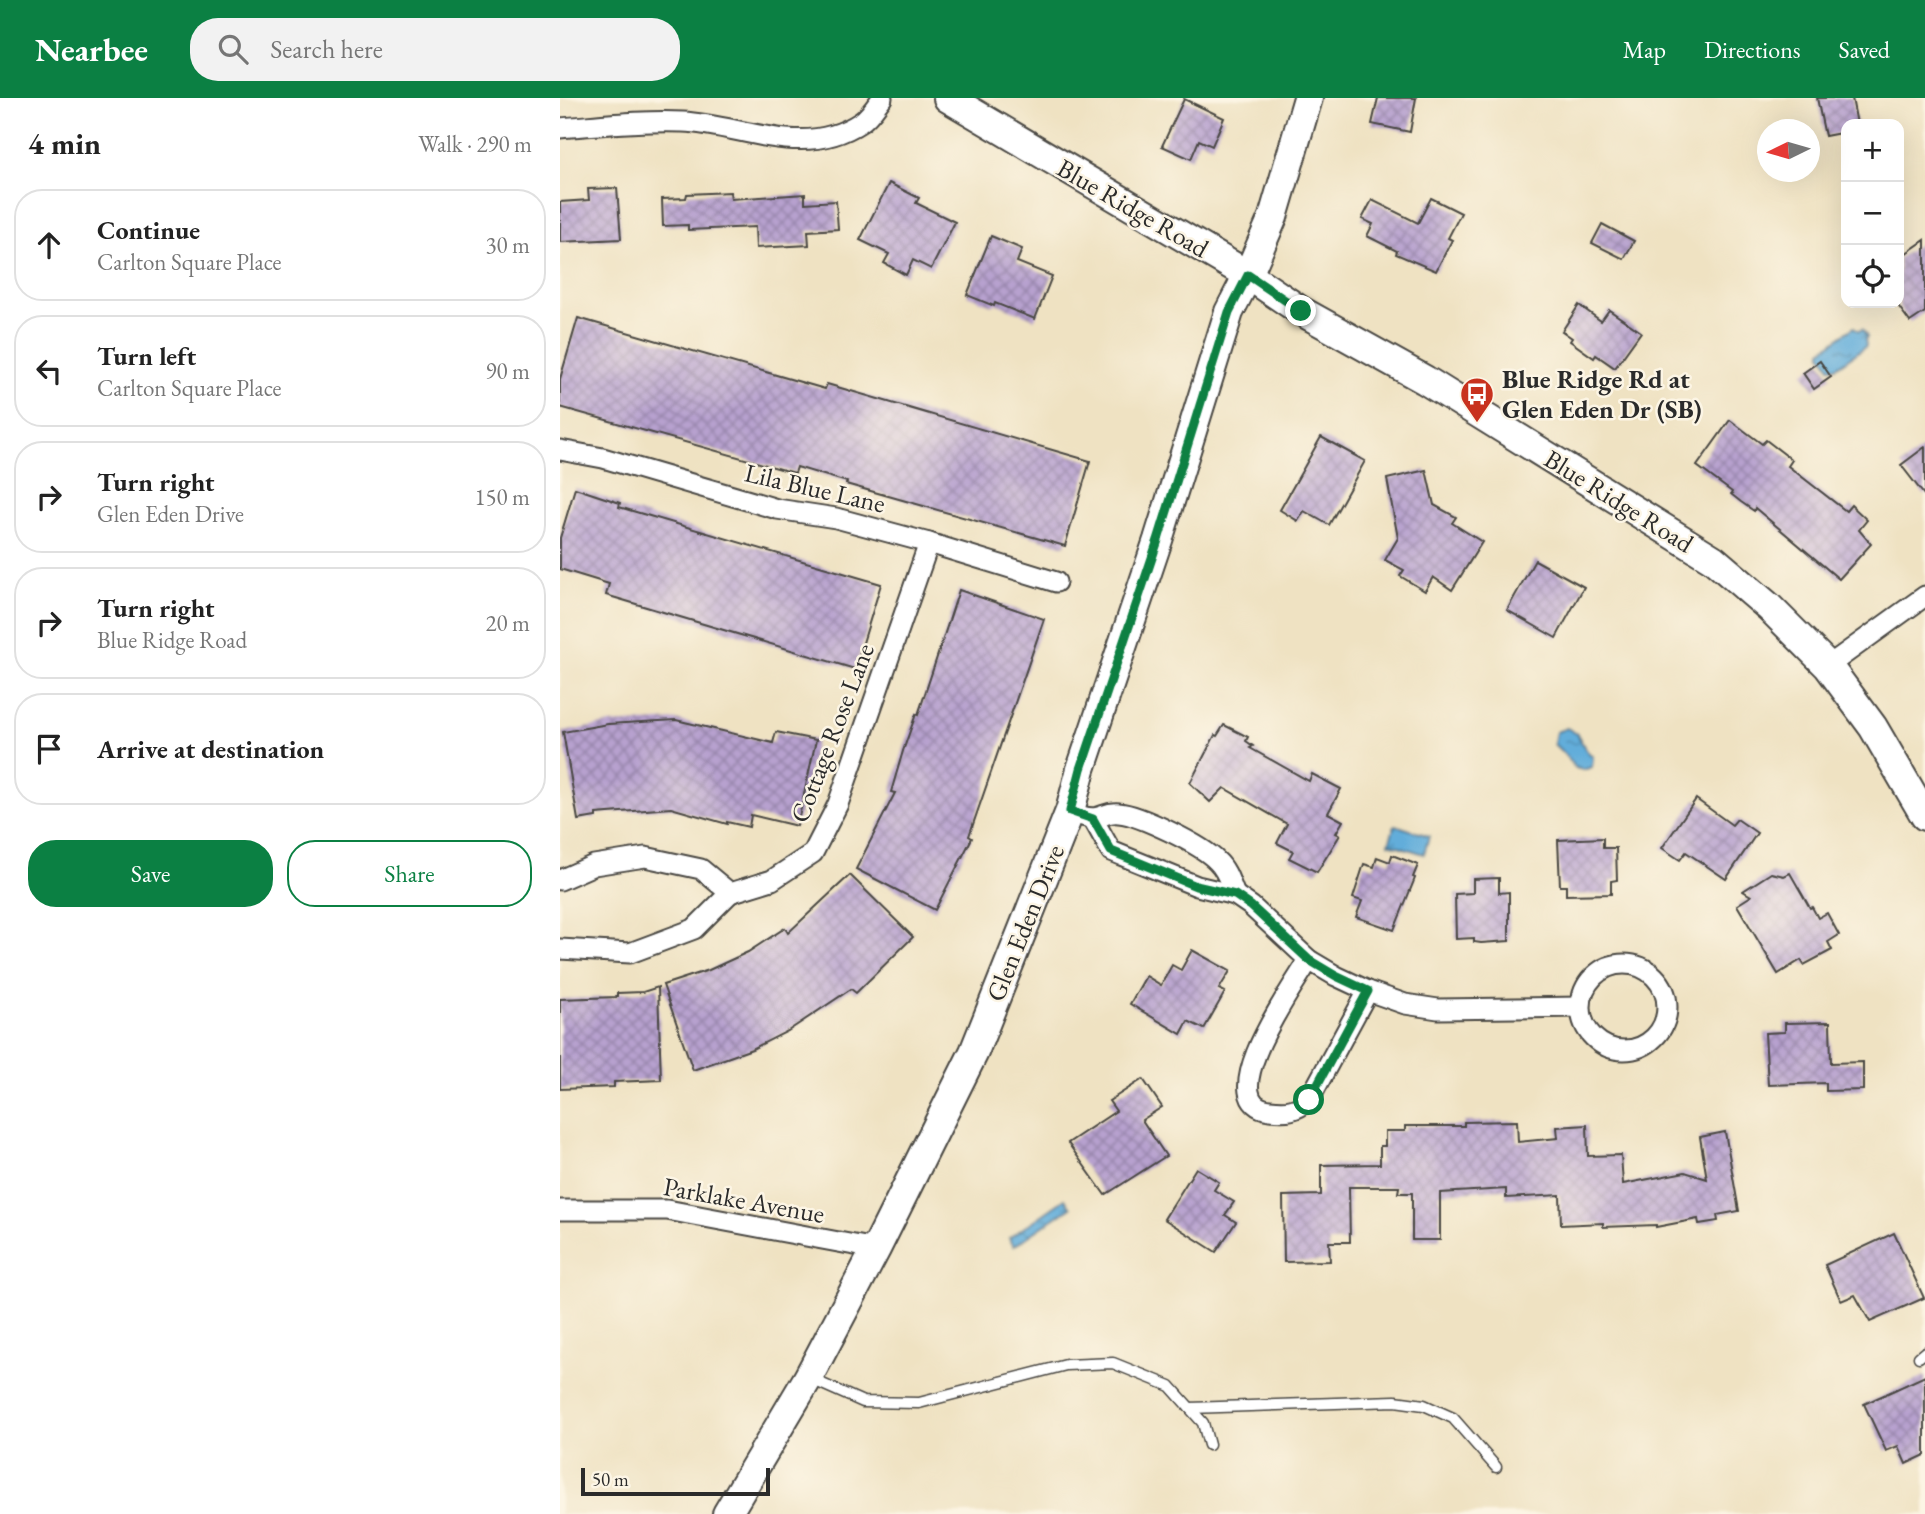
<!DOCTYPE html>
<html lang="en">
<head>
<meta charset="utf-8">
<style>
  :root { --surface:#fff; --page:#f2f2f2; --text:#222; --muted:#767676; --line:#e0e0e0; --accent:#0b8043 }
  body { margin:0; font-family:"EB Garamond",serif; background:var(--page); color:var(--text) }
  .controls { position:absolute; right:21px; top:21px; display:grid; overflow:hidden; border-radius:14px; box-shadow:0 7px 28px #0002 }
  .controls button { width:63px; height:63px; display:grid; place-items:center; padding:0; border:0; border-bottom:2px solid var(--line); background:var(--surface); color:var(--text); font:35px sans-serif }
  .compass { position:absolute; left:1197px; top:21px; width:63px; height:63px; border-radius:50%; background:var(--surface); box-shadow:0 7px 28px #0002; rotate:265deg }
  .scale { position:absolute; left:21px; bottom:18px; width:189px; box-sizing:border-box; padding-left:7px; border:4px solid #2b2b2b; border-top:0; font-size:19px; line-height:24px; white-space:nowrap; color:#2b2b2b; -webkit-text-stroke:5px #fcf5e5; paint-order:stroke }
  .stop { position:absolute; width:21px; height:21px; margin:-16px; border:5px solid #0b8043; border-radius:50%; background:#fff }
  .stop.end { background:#0b8043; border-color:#fff; box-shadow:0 2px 7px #0008 }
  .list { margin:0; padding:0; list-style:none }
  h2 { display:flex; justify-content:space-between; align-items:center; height:91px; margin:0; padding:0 28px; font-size:30px }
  h2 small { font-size:23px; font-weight:400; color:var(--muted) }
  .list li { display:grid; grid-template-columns:46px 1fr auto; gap:21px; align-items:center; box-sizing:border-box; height:112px; margin:0 14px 14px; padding:0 14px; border:2px solid var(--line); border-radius:28px }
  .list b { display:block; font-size:26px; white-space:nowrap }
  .list p { margin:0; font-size:23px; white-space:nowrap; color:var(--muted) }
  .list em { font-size:23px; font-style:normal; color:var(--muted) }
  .actions { display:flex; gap:14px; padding:21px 28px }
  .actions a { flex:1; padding:16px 0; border:2px solid var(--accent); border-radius:28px; text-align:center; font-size:24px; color:var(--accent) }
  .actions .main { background:var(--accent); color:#fff }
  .icon { flex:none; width:38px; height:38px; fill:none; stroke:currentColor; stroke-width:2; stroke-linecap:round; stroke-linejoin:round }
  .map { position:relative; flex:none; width:1365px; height:1416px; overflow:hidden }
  header { display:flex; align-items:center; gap:42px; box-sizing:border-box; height:98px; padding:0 35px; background:var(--accent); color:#fff }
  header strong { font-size:33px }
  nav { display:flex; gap:38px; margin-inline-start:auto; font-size:24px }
  .search { width:490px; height:63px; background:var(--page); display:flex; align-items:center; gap:18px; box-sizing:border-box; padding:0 24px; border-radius:28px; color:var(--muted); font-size:26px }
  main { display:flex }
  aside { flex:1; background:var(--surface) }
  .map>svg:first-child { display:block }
  .water { fill:url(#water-ripples); stroke:#466c82; stroke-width:2 }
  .building { fill:url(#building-cross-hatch) }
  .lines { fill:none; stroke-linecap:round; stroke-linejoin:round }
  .lane-casing { stroke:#484642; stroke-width:13 }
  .street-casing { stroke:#484642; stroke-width:23 }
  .secondary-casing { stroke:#484642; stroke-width:32 }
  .lane { stroke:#fff; stroke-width:10 }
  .street { stroke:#fff; stroke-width:19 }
  .secondary { stroke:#fff; stroke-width:28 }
  .route { stroke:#0b8043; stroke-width:9 }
  .labels { text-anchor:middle; stroke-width:5; stroke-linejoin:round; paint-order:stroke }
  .street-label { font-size:26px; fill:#2b2b2b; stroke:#fcf5e5 }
  .poi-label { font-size:26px; font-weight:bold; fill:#2b2b2b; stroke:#fcf5e5; text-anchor:start }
</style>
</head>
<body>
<header>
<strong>Nearbee</strong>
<div class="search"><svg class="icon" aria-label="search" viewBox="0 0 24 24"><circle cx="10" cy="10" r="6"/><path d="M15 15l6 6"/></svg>Search here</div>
<nav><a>Map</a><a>Directions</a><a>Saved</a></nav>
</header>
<main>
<aside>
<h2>4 min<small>Walk · 290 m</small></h2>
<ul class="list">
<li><svg class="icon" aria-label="ahead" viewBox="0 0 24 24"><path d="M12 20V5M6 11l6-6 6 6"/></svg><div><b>Continue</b><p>Carlton Square Place</p></div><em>30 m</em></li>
<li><svg class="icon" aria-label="left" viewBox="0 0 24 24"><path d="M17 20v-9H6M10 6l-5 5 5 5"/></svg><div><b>Turn left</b><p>Carlton Square Place</p></div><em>90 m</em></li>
<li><svg class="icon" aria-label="right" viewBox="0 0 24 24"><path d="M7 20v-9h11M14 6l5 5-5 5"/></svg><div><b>Turn right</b><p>Glen Eden Drive</p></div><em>150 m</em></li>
<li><svg class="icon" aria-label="right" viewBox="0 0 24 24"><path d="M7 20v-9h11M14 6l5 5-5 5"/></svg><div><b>Turn right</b><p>Blue Ridge Road</p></div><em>20 m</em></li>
<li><svg class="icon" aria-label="arrive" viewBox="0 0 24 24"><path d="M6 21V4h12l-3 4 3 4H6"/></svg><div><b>Arrive at destination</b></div></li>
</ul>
<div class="actions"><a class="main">Save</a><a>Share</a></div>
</aside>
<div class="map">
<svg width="1365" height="1416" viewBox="0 0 1365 1416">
  <defs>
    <pattern id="water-ripples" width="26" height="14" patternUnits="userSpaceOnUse" patternTransform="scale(1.75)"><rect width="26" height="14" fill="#62adda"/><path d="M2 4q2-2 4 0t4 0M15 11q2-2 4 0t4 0" fill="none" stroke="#518db1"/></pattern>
    <pattern id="building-cross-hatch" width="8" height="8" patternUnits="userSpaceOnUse" patternTransform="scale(1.75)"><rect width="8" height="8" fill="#b7a1cf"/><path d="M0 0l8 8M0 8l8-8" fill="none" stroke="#9583a8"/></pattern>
  </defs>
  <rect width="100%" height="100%" fill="#fcf5e5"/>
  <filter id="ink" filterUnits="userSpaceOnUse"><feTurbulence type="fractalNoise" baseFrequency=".0143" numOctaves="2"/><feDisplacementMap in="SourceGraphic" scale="14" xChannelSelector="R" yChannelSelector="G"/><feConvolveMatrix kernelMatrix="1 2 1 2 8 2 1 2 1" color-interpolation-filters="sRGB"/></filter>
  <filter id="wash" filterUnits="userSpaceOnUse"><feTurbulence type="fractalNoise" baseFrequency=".00686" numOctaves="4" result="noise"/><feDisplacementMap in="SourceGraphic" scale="28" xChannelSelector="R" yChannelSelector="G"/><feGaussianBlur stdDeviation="1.57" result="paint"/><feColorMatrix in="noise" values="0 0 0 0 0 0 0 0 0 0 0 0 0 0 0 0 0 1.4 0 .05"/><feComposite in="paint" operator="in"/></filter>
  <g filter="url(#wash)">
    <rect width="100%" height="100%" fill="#efe2c2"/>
    <!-- water -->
    <g class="water">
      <polygon points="1294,229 1299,233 1302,231 1307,239 1305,241 1306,248 1276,269 1270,269 1262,257 1262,252"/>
      <path d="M1007 630 1017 636 1026 652 1033 659 1032 669 1023 672 1015 670C1010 661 1002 654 994 646L996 634Z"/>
      <polygon points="835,727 869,738 864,756 829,745"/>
      <polygon points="505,1101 511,1109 454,1148 449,1140"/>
    </g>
    <g id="blocks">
      <!-- building -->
      <g class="building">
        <polygon points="818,0 856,0 850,34 812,26"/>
        <polygon points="1257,0 1292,0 1297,26 1286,26 1286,34 1265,38"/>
        <polygon points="624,1 664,20 652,48 639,42 631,61 602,48"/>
        <polygon points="329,85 359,100 356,105 395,124 371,171 353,162 346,177 324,165 329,156 300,142"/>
        <polygon points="57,90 61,141 0,144 0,104 29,102 28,91"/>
        <polygon points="170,94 171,101 245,96 245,105 276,103 278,131 248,133 249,147 196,150 195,129 128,132 128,127 103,128 102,101 126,100 127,96"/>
        <polygon points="871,100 901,115 888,140 892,142 876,173 836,156 837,153 807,138 813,126 802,121 812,102 858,125"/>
        <polygon points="1042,126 1074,143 1064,161 1032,145"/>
        <polygon points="431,138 462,151 457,164 492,178 475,221 435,205 434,208 407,197"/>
        <polygon points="1365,142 1365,214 1350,224 1339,209 1339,160"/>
        <polygon points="1019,207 1041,223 1049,212 1081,234 1055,270 1036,257 1034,260 1010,243 1012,240 1002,233"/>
        <polygon points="18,220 265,291 267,286 530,363 505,448 286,386 287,384 237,369 235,375 0,309 0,281"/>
        <polygon points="1260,263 1271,279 1254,291 1243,275"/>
        <polygon points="1170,322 1202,346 1206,342 1232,362 1228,368 1286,413 1291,407 1307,422 1299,432 1311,446 1279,481 1195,410 1194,413 1181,404 1171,396 1172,394 1137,368"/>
        <polygon points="761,339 805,363 769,427 744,413 738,423 720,412"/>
        <polygon points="1365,349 1365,398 1341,367"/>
        <polygon points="866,372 874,407 896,419 892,425 922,444 892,492 873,479 865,493 840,478 844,472 825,462 838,440 827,381"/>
        <polygon points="15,390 60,405 59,409 321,486 295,571 46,497 49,486 0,471 0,440"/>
        <polygon points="975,462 1024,489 996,540 947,512"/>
        <polygon points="399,492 484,521 409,738 412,740 375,812 296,771 335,695 331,694 343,653 356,616 358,617"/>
        <polygon points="116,622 213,645 216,634 256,642 237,728 191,717 189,729 167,724 167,726 111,710 36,716 36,719 18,722 3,634 48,626"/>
        <polygon points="664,627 688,639 686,643 693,648 690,650 749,683 752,676 781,691 768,715 783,723 776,735 780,737 757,774 729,760 733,753 717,745 727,726 664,690 650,704 630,685 655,637 657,638"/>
        <polygon points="1136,701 1172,727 1177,721 1197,735 1166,781 1126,754 1120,762 1102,750"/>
        <polygon points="1043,740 1043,750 1056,750 1057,782 1051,783 1051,796 1006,797 1006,788 1000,788 998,742"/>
        <polygon points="832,757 858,767 853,779 855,780 834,832 796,819 802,803 793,800 804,766 814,769 817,759 830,764"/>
        <polygon points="1211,775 1224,778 1230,775 1250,810 1252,809 1258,820 1267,815 1279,837 1268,844 1272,852 1244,867 1241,862 1218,876 1177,807 1191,798 1183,793"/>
        <polygon points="290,777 353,839 296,895 291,891 228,933 192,951 133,972 103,887 149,872 188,854 225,830 228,835"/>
        <polygon points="939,780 939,795 949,794 949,843 921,845 914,844 914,840 896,841 895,796 913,795 913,781"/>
        <polygon points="632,852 670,873 659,891 665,894 644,931 628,923 621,936 570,906 586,878 601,887 612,867 621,872"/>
        <polygon points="98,889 101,982 54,984 54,989 0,991 0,901 57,899 57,895 83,894"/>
        <polygon points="1270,924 1271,965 1303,964 1303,992 1266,993 1266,985 1208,987 1205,935 1225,934 1225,925"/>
        <polygon points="583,981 602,1009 582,1022 606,1058 545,1097 508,1045 556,1013 549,1003"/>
        <polygon points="957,1023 958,1044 998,1040 997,1029 1027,1027 1028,1058 1061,1057 1063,1086 1125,1074 1147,1081 1140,1039 1165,1034 1179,1113 1157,1117 1158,1123 1139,1126 1138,1121 1096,1129 1096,1127 1043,1129 1043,1125 1001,1127 1000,1097 946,1100 946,1091 880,1095 880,1142 852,1142 852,1095 838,1095 839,1089 789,1089 790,1144 769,1144 770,1163 724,1164 723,1098 761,1097 761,1067 820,1066 820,1048 825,1048 825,1033 845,1033 845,1028 904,1028 904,1024"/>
        <polygon points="636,1070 659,1084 654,1092 674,1104 665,1117 676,1124 656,1154 604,1121"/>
        <polygon points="1334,1135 1364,1200 1310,1224 1295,1197 1281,1203 1265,1167"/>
        <polygon points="1365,1278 1365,1357 1346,1366 1338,1348 1326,1353 1304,1306"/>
      </g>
    </g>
  </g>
  <g filter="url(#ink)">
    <use href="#blocks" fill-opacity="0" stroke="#484642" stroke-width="2"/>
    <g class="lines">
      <!-- lane casing -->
      <g class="lane-casing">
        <g id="lane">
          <polyline points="1359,1259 1365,1254"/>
          <polyline points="251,1281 303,1304 359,1305 506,1267 553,1265 610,1288 643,1325 649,1347"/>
          <polyline points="630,1310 835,1303 864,1307 893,1320 936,1369"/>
        </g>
      </g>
      <!-- street casing -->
      <g class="street-casing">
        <g id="street">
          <path d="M0 30C41 27 83 22 123 24 183 27 244 62 301 24 309 19 316 8 322 0"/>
          <polyline points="0,352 43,360 217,411 276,420 369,445 496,484"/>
          <polyline points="1268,568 1365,498"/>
          <path d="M522 718C541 724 543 713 559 715 580 717 642 747 657 763 667 772 670 785 675 797"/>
          <polyline points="533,721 551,753 637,788 675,797 691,808 749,862 776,878 808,893 845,906 878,911 1020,909"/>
          <polyline points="0,782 34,767 85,759 141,771 170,795 134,831 70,855 0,851"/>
          <polyline points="170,795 212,782 253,755 278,706 369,445"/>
          <path d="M749 862C736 884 649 1005 710 1012 727 1014 736 1013 749 1002L808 893"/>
          <circle cx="1064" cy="909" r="43"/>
          <polyline points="0,1112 107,1112 316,1151"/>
        </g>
      </g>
      <!-- secondary casing -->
      <g class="secondary-casing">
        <g id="secondary">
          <polyline points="388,0 688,177 741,213 865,282 1153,461 1209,509 1268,568 1313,629 1365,718"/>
          <polyline points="167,1416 248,1280 316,1151 414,954 510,713 521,671 598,442 669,214 688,177 713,119 748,0"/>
        </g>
      </g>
      <!-- lane -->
      <use href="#lane" class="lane"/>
      <!-- street -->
      <use href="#street" class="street"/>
      <!-- secondary -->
      <use href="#secondary" class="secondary"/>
    </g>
  </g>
  <g class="lines" filter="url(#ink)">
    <!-- route -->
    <polyline class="route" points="741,213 688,177 669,214 598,442 521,671 510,713 533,721 551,753 636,788 675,797 691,808 749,862 776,878 808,893 749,1002"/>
  </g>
  <!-- icons -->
  <defs>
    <g id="bus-pin" transform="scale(1.75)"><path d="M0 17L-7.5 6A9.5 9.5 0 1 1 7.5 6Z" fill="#c8321e" stroke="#fcf5e5"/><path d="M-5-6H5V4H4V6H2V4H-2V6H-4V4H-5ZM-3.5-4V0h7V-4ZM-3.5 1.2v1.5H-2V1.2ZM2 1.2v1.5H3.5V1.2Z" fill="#fff"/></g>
  </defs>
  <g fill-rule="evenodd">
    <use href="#bus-pin" x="917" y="296"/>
  </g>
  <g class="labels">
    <!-- street labels -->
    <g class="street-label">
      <text transform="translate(573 110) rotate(30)" y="9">Blue Ridge Road</text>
      <text transform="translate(255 390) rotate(13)" y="9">Lila Blue Lane</text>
      <text transform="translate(1059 403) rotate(32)" y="9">Blue Ridge Road</text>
      <text transform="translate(272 635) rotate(-69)" y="9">Cottage Rose Lane</text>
      <text transform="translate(465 825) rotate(-68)" y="9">Glen Eden Drive</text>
      <text transform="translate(184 1102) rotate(10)" y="9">Parklake Avenue</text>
    </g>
    <!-- poi labels -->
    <g class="poi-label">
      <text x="942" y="290">Blue Ridge Rd at<tspan x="942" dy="30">Glen Eden Dr (SB)</tspan></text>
    </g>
  </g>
</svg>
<div class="controls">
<button>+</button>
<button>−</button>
<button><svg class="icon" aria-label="locate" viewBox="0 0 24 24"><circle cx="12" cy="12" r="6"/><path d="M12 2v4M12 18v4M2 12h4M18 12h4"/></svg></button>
</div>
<svg class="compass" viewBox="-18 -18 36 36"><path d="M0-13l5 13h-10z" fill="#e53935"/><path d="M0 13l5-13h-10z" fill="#767676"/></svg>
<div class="scale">50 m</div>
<div class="stop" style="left:749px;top:1002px"></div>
<div class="stop end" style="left:741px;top:213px"></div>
</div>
</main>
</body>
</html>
